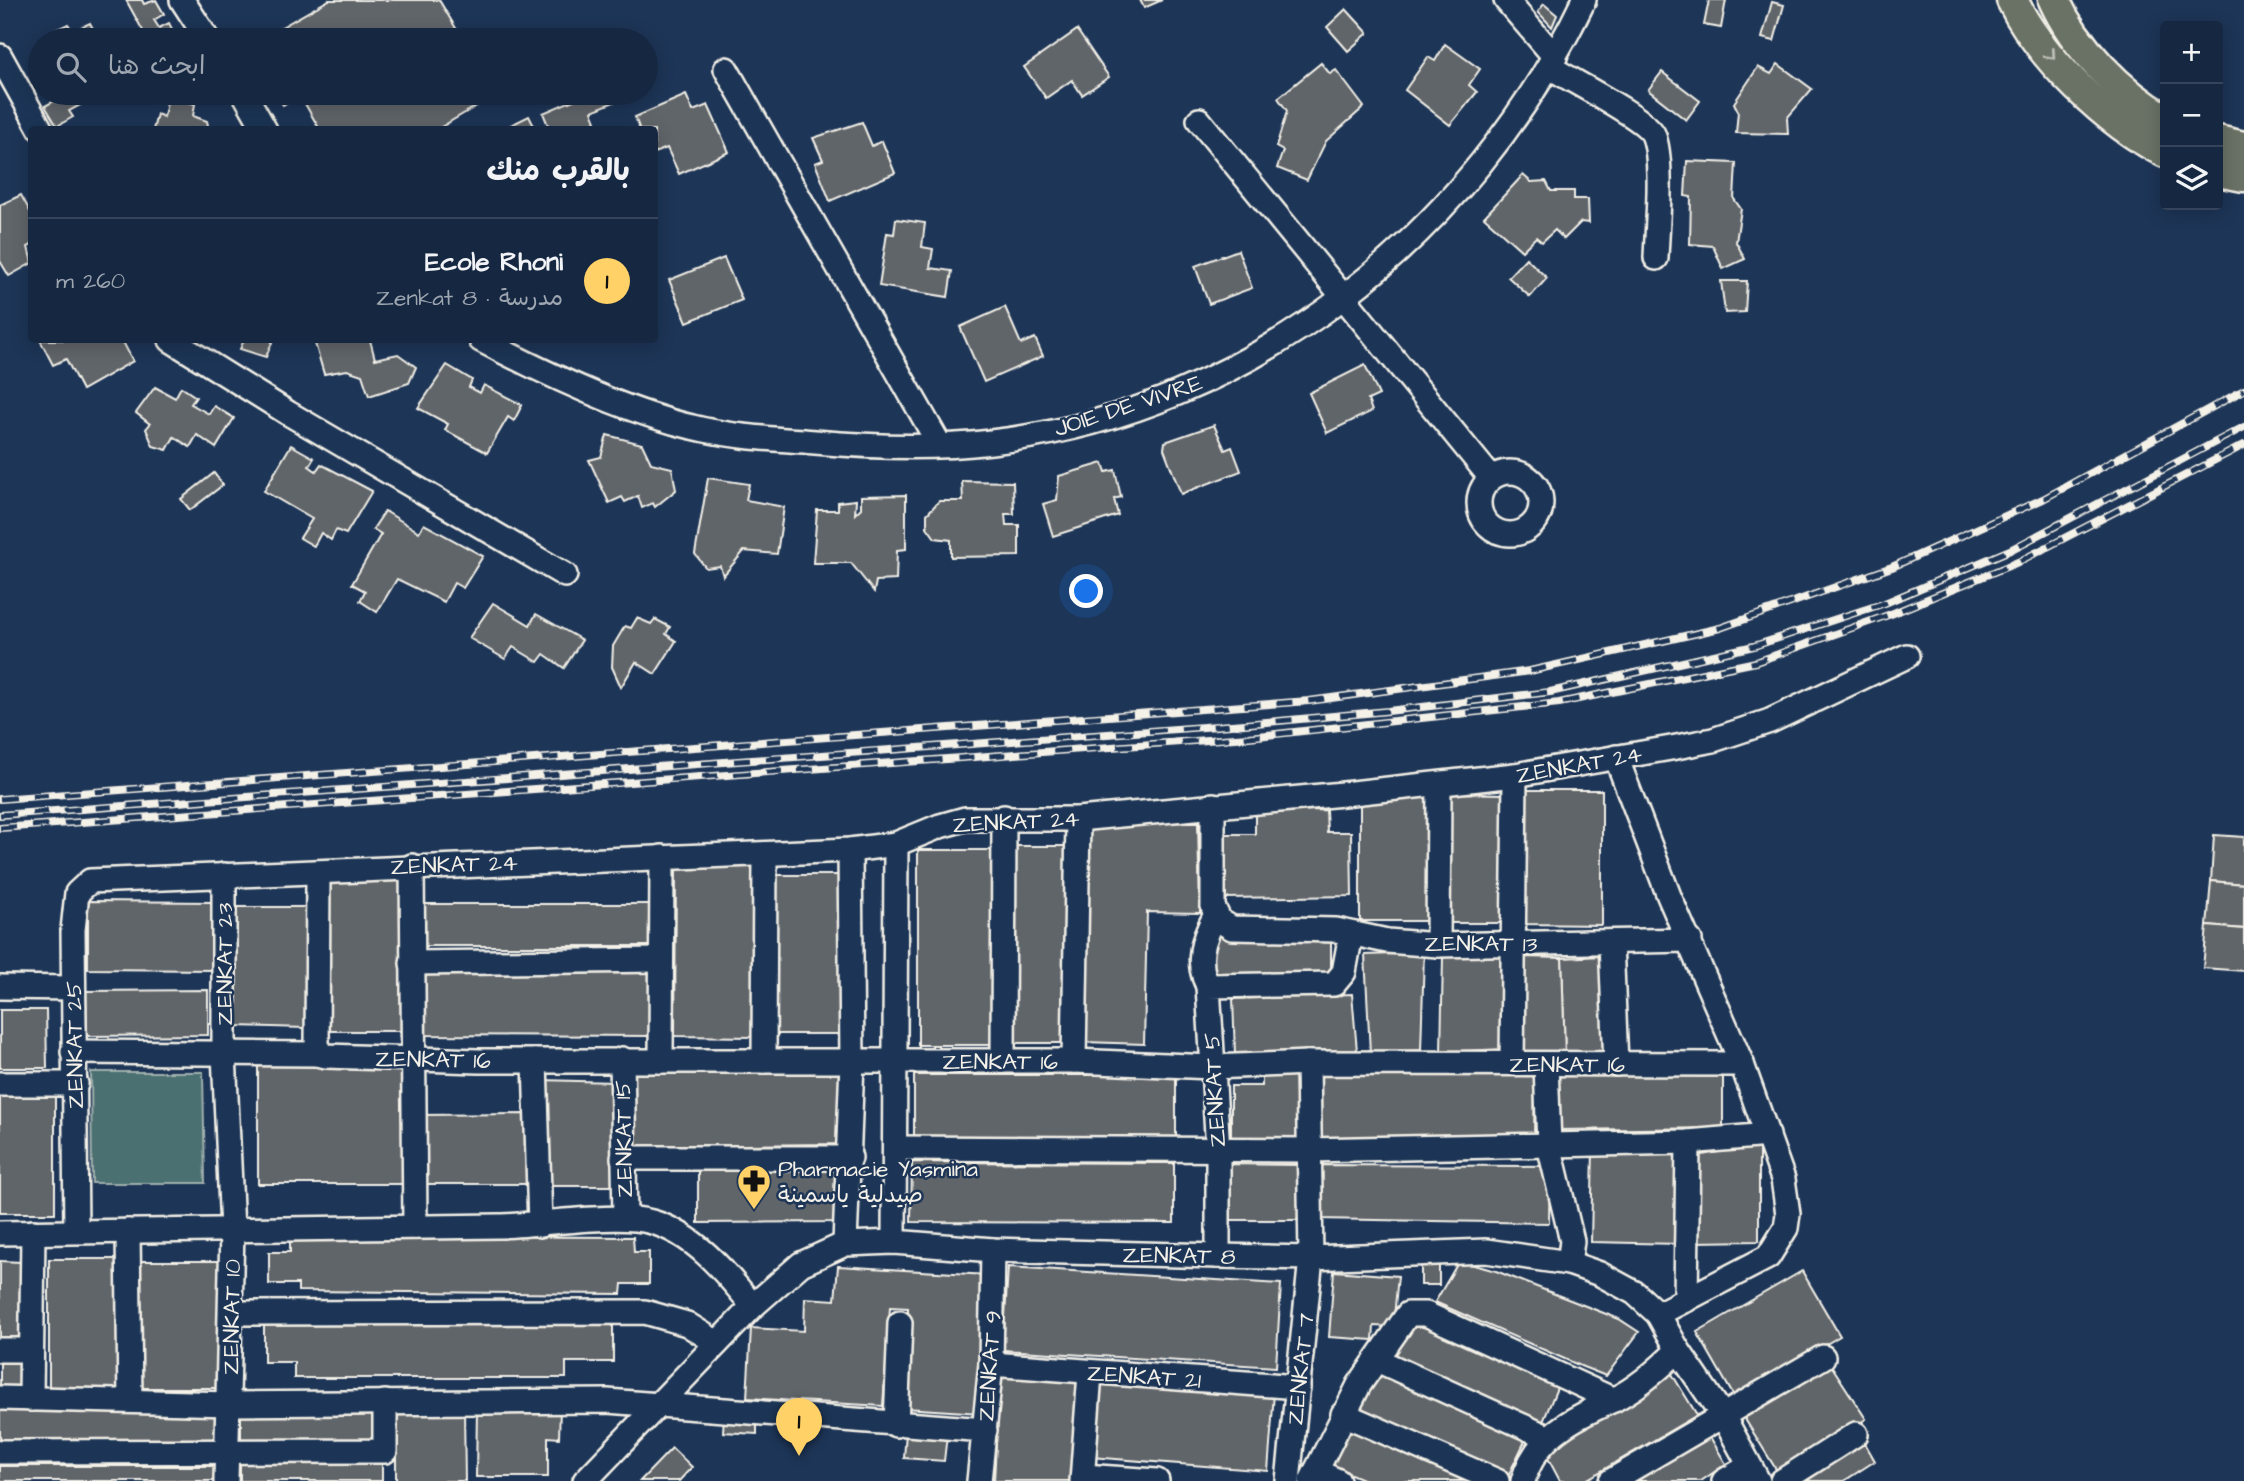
<!DOCTYPE html>
<html lang="ar">
<head>
<meta charset="utf-8">
<style>
  :root { --surface:#162841; --page:#1f3048; --text:#f1f3f6; --muted:#9ea6b1; --line:#35445a; --accent:#ffd166 }
  body { margin:0; font-family:"Architects Daughter","Playpen Sans Arabic",sans-serif; background:var(--page); color:var(--text); direction:rtl }
  .controls { position:absolute; right:21px; top:21px; display:grid; overflow:hidden; border-radius:7px; box-shadow:0 4px 18px #0003 }
  .controls button { width:63px; height:63px; display:grid; place-items:center; padding:0; border:0; border-bottom:2px solid var(--line); background:var(--surface); color:var(--text); font:35px sans-serif }
  .you { position:absolute; left:1087px; top:592px; width:24px; height:24px; margin:-18px; border:5px solid #fff; border-radius:50%; background:#1a73e8; box-shadow:0 0 0 10px #1a73e833 }
  .badge { display:grid; place-items:center; width:46px; height:46px; border-radius:50%; background:var(--accent); color:#111; font-size:23px; font-weight:700 }
  .pin { position:absolute; translate:-50% -58px; filter:drop-shadow(0 2px 4px #0008) }
  .pin::after { content:''; position:absolute; top:37px; width:24px; height:21px; background:inherit; clip-path:polygon(0 0,100% 0,50% 100%) }
  .list { margin:0; padding:0; list-style:none }
  h2 { display:flex; justify-content:space-between; align-items:center; height:91px; margin:0; padding:0 28px; font-size:30px }
  h2 small { font-size:23px; font-weight:400; color:var(--muted) }
  .list li { display:grid; grid-template-columns:46px 1fr auto; gap:21px; align-items:center; box-sizing:border-box; height:126px; padding:0 28px; border-top:2px solid var(--line) }
  .list b { display:block; font-size:26px; white-space:nowrap }
  .list p { margin:0; font-size:23px; white-space:nowrap; color:var(--muted) }
  .list em { font-size:23px; font-style:normal; color:var(--muted) }
  .icon { flex:none; width:38px; height:38px; fill:none; stroke:currentColor; stroke-width:2; stroke-linecap:round; stroke-linejoin:round }
  .map { position:relative; flex:none; width:2244px; height:1481px; overflow:hidden; direction:ltr }
  .search { position:absolute; background:var(--surface); box-shadow:0 4px 18px #0003; left:28px; top:28px; width:630px; height:77px; display:flex; align-items:center; gap:18px; box-sizing:border-box; padding:0 24px; border-radius:38px; color:var(--muted); font-size:26px }
  .panel { position:absolute; background:var(--surface); box-shadow:0 4px 18px #0003; left:28px; top:126px; width:630px; height:217px; border-radius:7px; direction:rtl }
  .map>svg:first-child { display:block }
  .green { fill:#4c7072; stroke:#a0b0ad; stroke-width:2 }
  .building { fill:#61656b; stroke:#f4f1e8; stroke-width:2 }
  .lines { fill:none; stroke-linecap:round; stroke-linejoin:round }
  .minor-casing { stroke:#f4f1e8; stroke-width:28 }
  .major-casing { stroke:#f4f1e8; stroke-width:35 }
  .minor { stroke:#1d3557; stroke-width:23 }
  .major { stroke:#6a7266; stroke-width:30 }
  .rail-casing { stroke:#f4f1e8; stroke-width:8 }
  .rail { stroke:#1d3557; stroke-width:5; stroke-dasharray:16; stroke-linecap:butt }
  .oneway { stroke:#bdbeb4 }
  .labels { text-anchor:middle; stroke-width:5; stroke-linejoin:round; paint-order:stroke }
  .street-label { font-size:23px; fill:#f4f1e8; stroke:#1d3557 }
  .poi-label { font-size:23px; fill:#f4f1e8; stroke:#1d3557; text-anchor:start }
</style>
</head>
<body>
<div class="map">
<svg width="2244" height="1481" viewBox="0 0 2244 1481">
  <rect width="100%" height="100%" fill="#1d3557"/>
  <filter id="ink" filterUnits="userSpaceOnUse"><feTurbulence type="fractalNoise" baseFrequency=".0143" numOctaves="2"/><feDisplacementMap in="SourceGraphic" scale="14" xChannelSelector="R" yChannelSelector="G"/><feConvolveMatrix kernelMatrix="1 2 1 2 8 2 1 2 1" color-interpolation-filters="sRGB"/></filter>
  <g filter="url(#ink)">
    <!-- green -->
    <polygon class="green" points="91,1072 203,1072 205,1183 92,1183"/>
    <!-- building -->
    <g class="building">
      <polygon points="126,0 142,0 144,4 156,0 164,14 154,20 159,28 169,23 174,33 162,40 148,40"/>
      <polygon points="329,0 439,0 463,40 259,40"/>
      <polygon points="1140,0 1162,0 1144,8"/>
      <polygon points="1709,0 1726,0 1721,28 1704,25"/>
      <polygon points="1772,2 1784,5 1774,41 1762,38"/>
      <polygon points="1544,4 1557,15 1552,27 1538,12"/>
      <polygon points="1346,9 1368,33 1348,51 1327,27"/>
      <polygon points="90,23 99,40 53,40 51,32 68,24 73,31"/>
      <polygon points="1077,30 1109,77 1082,95 1072,80 1046,98 1024,67"/>
      <polygon points="1445,44 1480,69 1469,85 1477,92 1450,125 1405,90 1428,57 1435,61"/>
      <polygon points="1321,63 1330,74 1336,70 1364,107 1326,141 1307,180 1277,168 1283,151 1276,147 1287,111 1278,98"/>
      <polygon points="1778,64 1812,89 1787,118 1788,134 1736,133 1738,111 1734,103 1758,67 1771,74"/>
      <polygon points="1662,72 1700,101 1686,120 1648,90"/>
      <polygon points="54,93 102,93 69,111 73,117 57,126 45,106 58,99"/>
      <polygon points="275,93 493,93 495,95 436,130 320,130 300,95 283,105"/>
      <polygon points="590,93 624,93 626,97 592,111 596,121 578,130 550,130 543,113"/>
      <polygon points="686,95 693,111 708,105 729,152 679,174 667,148 654,153 654,130 640,130 635,117"/>
      <polygon points="168,97 195,104 193,116 207,121 209,130 153,130 157,114 164,117"/>
      <polygon points="529,116 536,130 501,130"/>
      <polygon points="862,122 872,146 882,141 895,173 830,201 815,163 823,160 813,138"/>
      <polygon points="1687,161 1736,163 1734,199 1741,209 1736,242 1745,259 1723,269 1713,246 1690,244 1691,197 1685,196"/>
      <polygon points="1523,175 1531,182 1546,181 1551,191 1574,191 1574,199 1588,199 1589,223 1581,222 1564,239 1555,230 1542,242 1536,237 1522,251 1484,217"/>
      <polygon points="21,195 32,215 32,245 28,247 32,263 9,276 0,261 0,205"/>
      <polygon points="896,219 925,223 922,247 933,249 930,268 952,271 948,297 879,286 887,233 894,234"/>
      <polygon points="1238,250 1252,288 1209,304 1195,266"/>
      <polygon points="724,258 742,300 687,322 669,280"/>
      <polygon points="1526,258 1547,278 1530,297 1508,277"/>
      <polygon points="1721,281 1747,281 1745,312 1725,313"/>
      <polygon points="1005,307 1021,344 1035,338 1043,356 984,382 960,327"/>
      <polygon points="40,340 122,340 133,361 82,390 66,359 53,365"/>
      <polygon points="244,340 273,340 266,357 240,349"/>
      <polygon points="314,340 370,340 375,359 398,354 416,367 409,383 369,396 362,375 347,370 324,374"/>
      <polygon points="447,365 472,380 469,387 480,393 484,385 522,405 514,421 508,417 487,453 445,430 448,424 418,408"/>
      <polygon points="1365,365 1379,395 1368,400 1372,411 1327,433 1309,393"/>
      <polygon points="155,387 175,398 181,387 196,397 191,404 209,414 214,406 234,418 216,448 197,435 190,447 174,437 167,450 153,446 146,429 150,424 136,413"/>
      <polygon points="1214,425 1225,450 1232,447 1241,471 1181,494 1164,449 1165,442"/>
      <polygon points="607,435 642,444 651,463 672,468 676,490 655,507 653,503 642,508 638,496 625,502 622,497 609,503 589,460 601,457"/>
      <polygon points="291,445 314,458 309,466 316,471 321,464 372,491 346,534 336,530 331,540 321,533 314,546 300,538 312,519 264,491"/>
      <polygon points="1103,463 1106,472 1115,470 1121,497 1114,499 1118,515 1053,536 1043,504 1057,500 1059,476"/>
      <polygon points="214,473 223,485 190,510 181,499"/>
      <polygon points="708,478 749,484 746,500 784,507 777,554 744,551 723,576 720,566 706,568 695,554"/>
      <polygon points="962,481 1013,482 1014,514 1005,514 1006,525 1019,525 1019,556 951,557 951,540 935,538 927,527 927,514 939,501 963,501"/>
      <polygon points="906,495 906,549 897,550 896,580 876,581 874,592 851,563 813,563 817,510 838,510 838,502 856,500 855,514 861,508 861,496"/>
      <polygon points="385,511 419,532 424,524 483,556 463,588 454,583 444,602 397,579 377,612 360,601 365,591 352,584 381,534 373,529"/>
      <polygon points="493,603 530,625 536,614 582,640 564,668 544,654 538,662 513,647 505,659 469,638"/>
      <polygon points="637,618 651,624 655,619 670,627 666,634 676,641 655,674 636,662 621,687 612,667 613,646 625,626 631,628"/>
      <polygon points="1522,790 1602,790 1602,925 1521,924"/>
      <polygon points="1450,793 1504,794 1503,923 1449,923"/>
      <rect x="1360" y="797" width="69" height="124"/>
      <polygon points="1326,810 1327,832 1351,832 1352,896 1225,898 1225,834 1255,834 1255,811"/>
      <polygon points="1198,822 1200,913 1147,912 1144,1044 1084,1042 1087,824"/>
      <polygon points="2214,835 2244,837 2244,884 2211,881"/>
      <polygon points="1011,846 1068,846 1065,1043 1010,1043"/>
      <rect x="918" y="850" width="74" height="195"/>
      <polygon points="676,867 754,867 753,1037 675,1036"/>
      <rect x="774" y="875" width="71" height="159"/>
      <rect x="326" y="879" width="77" height="152"/>
      <polygon points="2211,881 2244,884 2244,929 2207,926"/>
      <polygon points="88,901 213,902 213,970 88,969"/>
      <rect x="418" y="904" width="231" height="42"/>
      <polygon points="234,907 306,907 305,1028 234,1026"/>
      <polygon points="2207,926 2244,929 2244,971 2203,968"/>
      <polygon points="1331,935 1331,975 1209,976 1209,936"/>
      <polygon points="1504,951 1504,1049 1441,1052 1443,957"/>
      <polygon points="1424,953 1421,1050 1370,1053 1365,955"/>
      <polygon points="1602,956 1608,1056 1565,1057 1562,958"/>
      <polygon points="1524,957 1562,958 1565,1057 1524,1057"/>
      <polygon points="652,969 650,1036 420,1035 421,971"/>
      <polygon points="208,990 208,1035 87,1036 86,991"/>
      <polygon points="1352,994 1357,1051 1235,1054 1233,999"/>
      <polygon points="0,1010 46,1010 47,1068 0,1068"/>
      <polygon points="258,1063 407,1064 407,1184 258,1184"/>
      <polygon points="1535,1069 1534,1139 1318,1139 1317,1071"/>
      <polygon points="1262,1070 1302,1070 1304,1140 1231,1140 1231,1086 1262,1086"/>
      <polygon points="631,1071 841,1072 843,1144 631,1146"/>
      <polygon points="1558,1071 1723,1072 1723,1128 1556,1130"/>
      <polygon points="914,1075 1176,1075 1176,1142 914,1141"/>
      <polygon points="541,1080 614,1082 613,1186 548,1186"/>
      <rect x="0" y="1088" width="55" height="125"/>
      <polygon points="531,1114 532,1184 420,1184 421,1115"/>
      <polygon points="1759,1144 1759,1241 1694,1242 1697,1156"/>
      <polygon points="1593,1148 1681,1150 1679,1244 1591,1242"/>
      <polygon points="912,1162 1174,1163 1174,1223 911,1222"/>
      <polygon points="698,1163 843,1163 840,1222 698,1223"/>
      <polygon points="1228,1164 1301,1165 1301,1220 1230,1220"/>
      <polygon points="1317,1165 1550,1166 1549,1223 1317,1219"/>
      <polygon points="290,1236 633,1237 634,1252 649,1252 649,1284 622,1284 621,1294 298,1291 298,1284 269,1284 269,1252 290,1252"/>
      <rect x="49" y="1259" width="75" height="132"/>
      <polygon points="0,1261 21,1262 20,1337 0,1337"/>
      <rect x="140" y="1261" width="79" height="127"/>
      <polygon points="1459,1261 1496,1271 1619,1319 1639,1332 1606,1376 1583,1367 1435,1302"/>
      <polygon points="838,1266 987,1275 980,1413 905,1408 908,1308 890,1307 883,1406 747,1398 751,1328 804,1331 805,1298 835,1300"/>
      <rect x="1421" y="1266" width="18" height="19"/>
      <polygon points="1008,1267 1281,1284 1276,1367 1003,1350"/>
      <polygon points="1334,1271 1398,1276 1393,1327 1374,1326 1373,1340 1329,1337"/>
      <polygon points="1802,1271 1840,1336 1735,1398 1697,1332"/>
      <polygon points="264,1317 613,1317 613,1362 566,1362 566,1378 294,1378 294,1362 264,1362"/>
      <polygon points="1408,1319 1559,1383 1543,1422 1389,1355"/>
      <rect x="0" y="1354" width="22" height="33"/>
      <polygon points="1829,1362 1866,1419 1779,1474 1743,1416"/>
      <polygon points="1378,1367 1527,1437 1509,1474 1357,1407"/>
      <polygon points="1000,1371 1080,1375 1074,1481 994,1481"/>
      <polygon points="1672,1374 1697,1415 1584,1481 1560,1481 1543,1449"/>
      <polygon points="1097,1380 1274,1393 1268,1471 1091,1457"/>
      <polygon points="0,1408 215,1409 215,1441 0,1441"/>
      <polygon points="477,1408 560,1409 559,1438 548,1437 548,1477 476,1477"/>
      <rect x="241" y="1409" width="136" height="34"/>
      <polygon points="396,1409 464,1410 465,1481 396,1481"/>
      <polygon points="724,1416 757,1419 757,1434 723,1432"/>
      <polygon points="1350,1422 1486,1481 1367,1481 1330,1465"/>
      <polygon points="1706,1430 1726,1464 1701,1481 1621,1481"/>
      <polygon points="906,1432 947,1435 944,1461 904,1458"/>
      <polygon points="1862,1438 1875,1461 1844,1481 1789,1481"/>
      <polygon points="672,1448 692,1467 679,1481 640,1481"/>
      <rect x="240" y="1464" width="142" height="17"/>
      <rect x="0" y="1466" width="218" height="15"/>
    </g>
    <g class="lines">
      <!-- minor casing -->
      <g class="minor-casing">
        <g id="minor">
          <polyline points="182,0 208,40"/>
          <polyline points="1506,0 1555,57"/>
          <polyline points="0,56 41,130"/>
          <path d="M1550 67C1570 80 1644 117 1653 134 1664 159 1657 228 1656 258"/>
          <polyline points="726,69 939,444"/>
          <polyline points="244,93 265,130"/>
          <polyline points="1199,120 1491,478"/>
          <polyline points="171,340 288,413 565,575"/>
          <path d="M481 340C544 373 623 411 692 427 731 437 775 439 815 442 873 447 934 449 991 442 1252 412 1473 232 1584 0"/>
          <circle cx="1510" cy="503" r="31"/>
          <polyline points="1616,757 1669,896 1742,1064 1783,1179 1788,1214 1786,1228 1768,1257 1658,1314"/>
          <polyline points="1213,805 1213,907 1220,921 1232,928 1336,930 1387,941 1438,945 1690,940"/>
          <polyline points="412,866 415,1227"/>
          <polyline points="318,873 317,1054 326,1056 479,1061 1074,1061 1212,1067 1308,1063 1742,1064"/>
          <polyline points="224,875 224,1053 232,1230 226,1481"/>
          <polyline points="1611,942 1616,1064"/>
          <polyline points="1438,945 1439,784"/>
          <polyline points="412,963 661,960"/>
          <path d="M1208 986C1195 961 1203 939 1215 916"/>
          <polyline points="0,987 72,988"/>
          <polyline points="73,1052 317,1054"/>
          <polyline points="622,1059 625,1218"/>
          <polyline points="535,1061 540,1225"/>
          <polyline points="661,1061 662,857"/>
          <polyline points="764,1061 765,854"/>
          <polyline points="1003,1061 1004,817"/>
          <polyline points="1074,1061 1078,819"/>
          <polyline points="1512,1063 1515,775"/>
          <polyline points="1546,1064 1549,1145 1572,1241 1569,1263"/>
          <polyline points="0,1084 76,1084"/>
          <polyline points="896,1148 1309,1150 1688,1142 1768,1135"/>
          <polyline points="623,1158 850,1158"/>
          <polyline points="76,1231 73,930 77,893 90,881 850,850 896,844 940,826 965,819 1078,819 1343,794 1515,775 1671,748 1713,740 1770,721 1907,656"/>
          <polyline points="128,1231 130,1401"/>
          <path d="M0 1233C166 1231 333 1228 499 1226 540 1225 617 1212 652 1222 695 1234 726 1273 753 1306"/>
          <polyline points="894,1242 896,844"/>
          <polyline points="845,1244 852,1062 850,850"/>
          <polyline points="1218,1256 1218,1151 1208,986 1334,984 1344,972 1351,934"/>
          <polyline points="1686,1300 1688,1142"/>
          <polyline points="231,1313 645,1312 687,1324 717,1343"/>
          <polyline points="0,1350 31,1350"/>
          <polyline points="1377,1360 1547,1437"/>
          <polyline points="991,1364 1298,1387"/>
          <polyline points="0,1398 229,1404 607,1401 985,1430"/>
          <polyline points="31,1399 33,1232"/>
          <polyline points="1343,1414 1497,1481"/>
          <polyline points="896,1425 900,1323"/>
          <polyline points="0,1452 385,1451 385,1402"/>
          <polyline points="1316,1471 1338,1481"/>
          <polyline points="1083,1476 1157,1481"/>
          <polyline points="585,1481 753,1306 801,1264 845,1244 894,1242 993,1250 1218,1256 1311,1258 1486,1251 1569,1263 1600,1274 1635,1293 1658,1314 1678,1350 1723,1416 1758,1481"/>
          <polyline points="979,1481 991,1364 993,1250"/>
          <polyline points="1082,1481 1090,1373"/>
          <polyline points="1288,1481 1311,1258 1308,1063"/>
          <polyline points="1311,1481 1359,1385 1408,1314 1426,1314 1614,1400"/>
          <path d="M1523 1481C1536 1435 1573 1419 1613 1400 1637 1388 1659 1369 1678 1350"/>
          <polyline points="1611,1481 1823,1357"/>
          <polyline points="1724,1481 1749,1466"/>
          <polyline points="1782,1481 1856,1434"/>
        </g>
      </g>
      <!-- major casing -->
      <g class="major-casing">
        <g id="major">
          <path d="M2012 0C2040 58 2108 123 2165 152"/>
          <path d="M2054 0C2075 47 2121 94 2165 119"/>
          <polyline points="2218,141 2244,147"/>
          <polyline points="2218,171 2244,176"/>
        </g>
      </g>
      <!-- minor -->
      <use href="#minor" class="minor"/>
      <!-- major -->
      <use href="#major" class="major"/>
      <!-- rail casing -->
      <g class="rail-casing">
        <g id="rail">
          <polyline points="0,799 1309,701 1530,671 1720,628 1892,567 2043,499 2244,390"/>
          <polyline points="0,815 1245,724 1388,711 1550,692 1754,646 1885,603 2010,550 2244,427"/>
          <polyline points="0,828 1249,737 1559,703 1756,662 1891,614 2018,562 2244,445"/>
        </g>
      </g>
      <!-- rail -->
      <use href="#rail" class="rail"/>
    </g>
    <!-- one-way arrows -->
    <defs><path id="oneway-chevron" d="M-2-3.5L2.5 0L-2 3.5" fill="none" stroke-width="1.6" stroke-linecap="round" stroke-linejoin="round" transform="scale(1.75)"/></defs>
    <use class="oneway" href="#oneway-chevron" transform="translate(2051 55) rotate(48)"/>
  </g>
  <!-- icons -->
  <defs>
    <g id="pharmacy-pin" transform="scale(1.75)"><path d="M0 17L-7.5 6A9.5 9.5 0 1 1 7.5 6Z" fill="#ffd166" stroke="#1d3557"/><path d="M-2-6h4v4h4v4h-4v4h-4v-4h-4v-4h4Z" fill="#111"/></g>
  </defs>
  <g fill-rule="evenodd">
    <use href="#pharmacy-pin" x="754" y="1181"/>
  </g>
  <g class="labels">
    <!-- street labels -->
    <g class="street-label">
      <text transform="translate(1128 405) rotate(-18)" y="8">JOIE DE VIVRE</text>
      <text transform="translate(1579 764) rotate(-10)" y="8">ZENKAT 24</text>
      <text transform="translate(1016 821) rotate(-3)" y="8">ZENKAT 24</text>
      <text transform="translate(454 864) rotate(-2)" y="8">ZENKAT 24</text>
      <text x="1481" y="951">ZENKAT 13</text>
      <text transform="translate(224 964) rotate(-90)" y="8">ZENKAT 23</text>
      <text transform="translate(74 1045) rotate(-91)" y="8">ZENKAT 25</text>
      <text transform="translate(433 1059) rotate(1)" y="8">ZENKAT 16</text>
      <text x="1000" y="1069">ZENKAT 16</text>
      <text x="1567" y="1072">ZENKAT 16</text>
      <text transform="translate(1214 1090) rotate(-93)" y="8">ZENKAT 5</text>
      <text transform="translate(623 1139) rotate(-91)" y="8">ZENKAT 15</text>
      <text transform="translate(1179 1255) rotate(1)" y="8">ZENKAT 8</text>
      <text transform="translate(231 1317) rotate(-89)" y="8">ZENKAT 10</text>
      <text transform="translate(989 1366) rotate(-86)" y="8">ZENKAT 9</text>
      <text transform="translate(1300 1369) rotate(-84)" y="8">ZENKAT 7</text>
      <text transform="translate(1144 1376) rotate(4)" y="8">ZENKAT 21</text>
    </g>
    <!-- poi labels -->
    <g class="poi-label">
      <text x="778" y="1176">Pharmacie Yasmina<tspan x="778" dy="26">صيدلية ياسمينة</tspan></text>
    </g>
  </g>
</svg>
<div class="controls">
<button>+</button>
<button>−</button>
<button><svg class="icon" aria-label="layers" viewBox="0 0 24 24"><path d="M12 4l9 5-9 5-9-5zM3 14l9 5 9-5"/></svg></button>
</div>
<div class="you"></div>
<div class="pin badge" style="left:799px;top:1456px">1</div>
<div class="search"><svg class="icon" aria-label="search" viewBox="0 0 24 24"><circle cx="10" cy="10" r="6"/><path d="M15 15l6 6"/></svg>ابحث هنا</div>
<section class="panel">
<h2>بالقرب منك<small></small></h2>
<ul class="list">
<li><span class="badge">1</span><div><b>Ecole Rhoni</b><p>مدرسة · Zenkat 8</p></div><em>260 m</em></li>
</ul>
</section>
</div>
</body>
</html>
